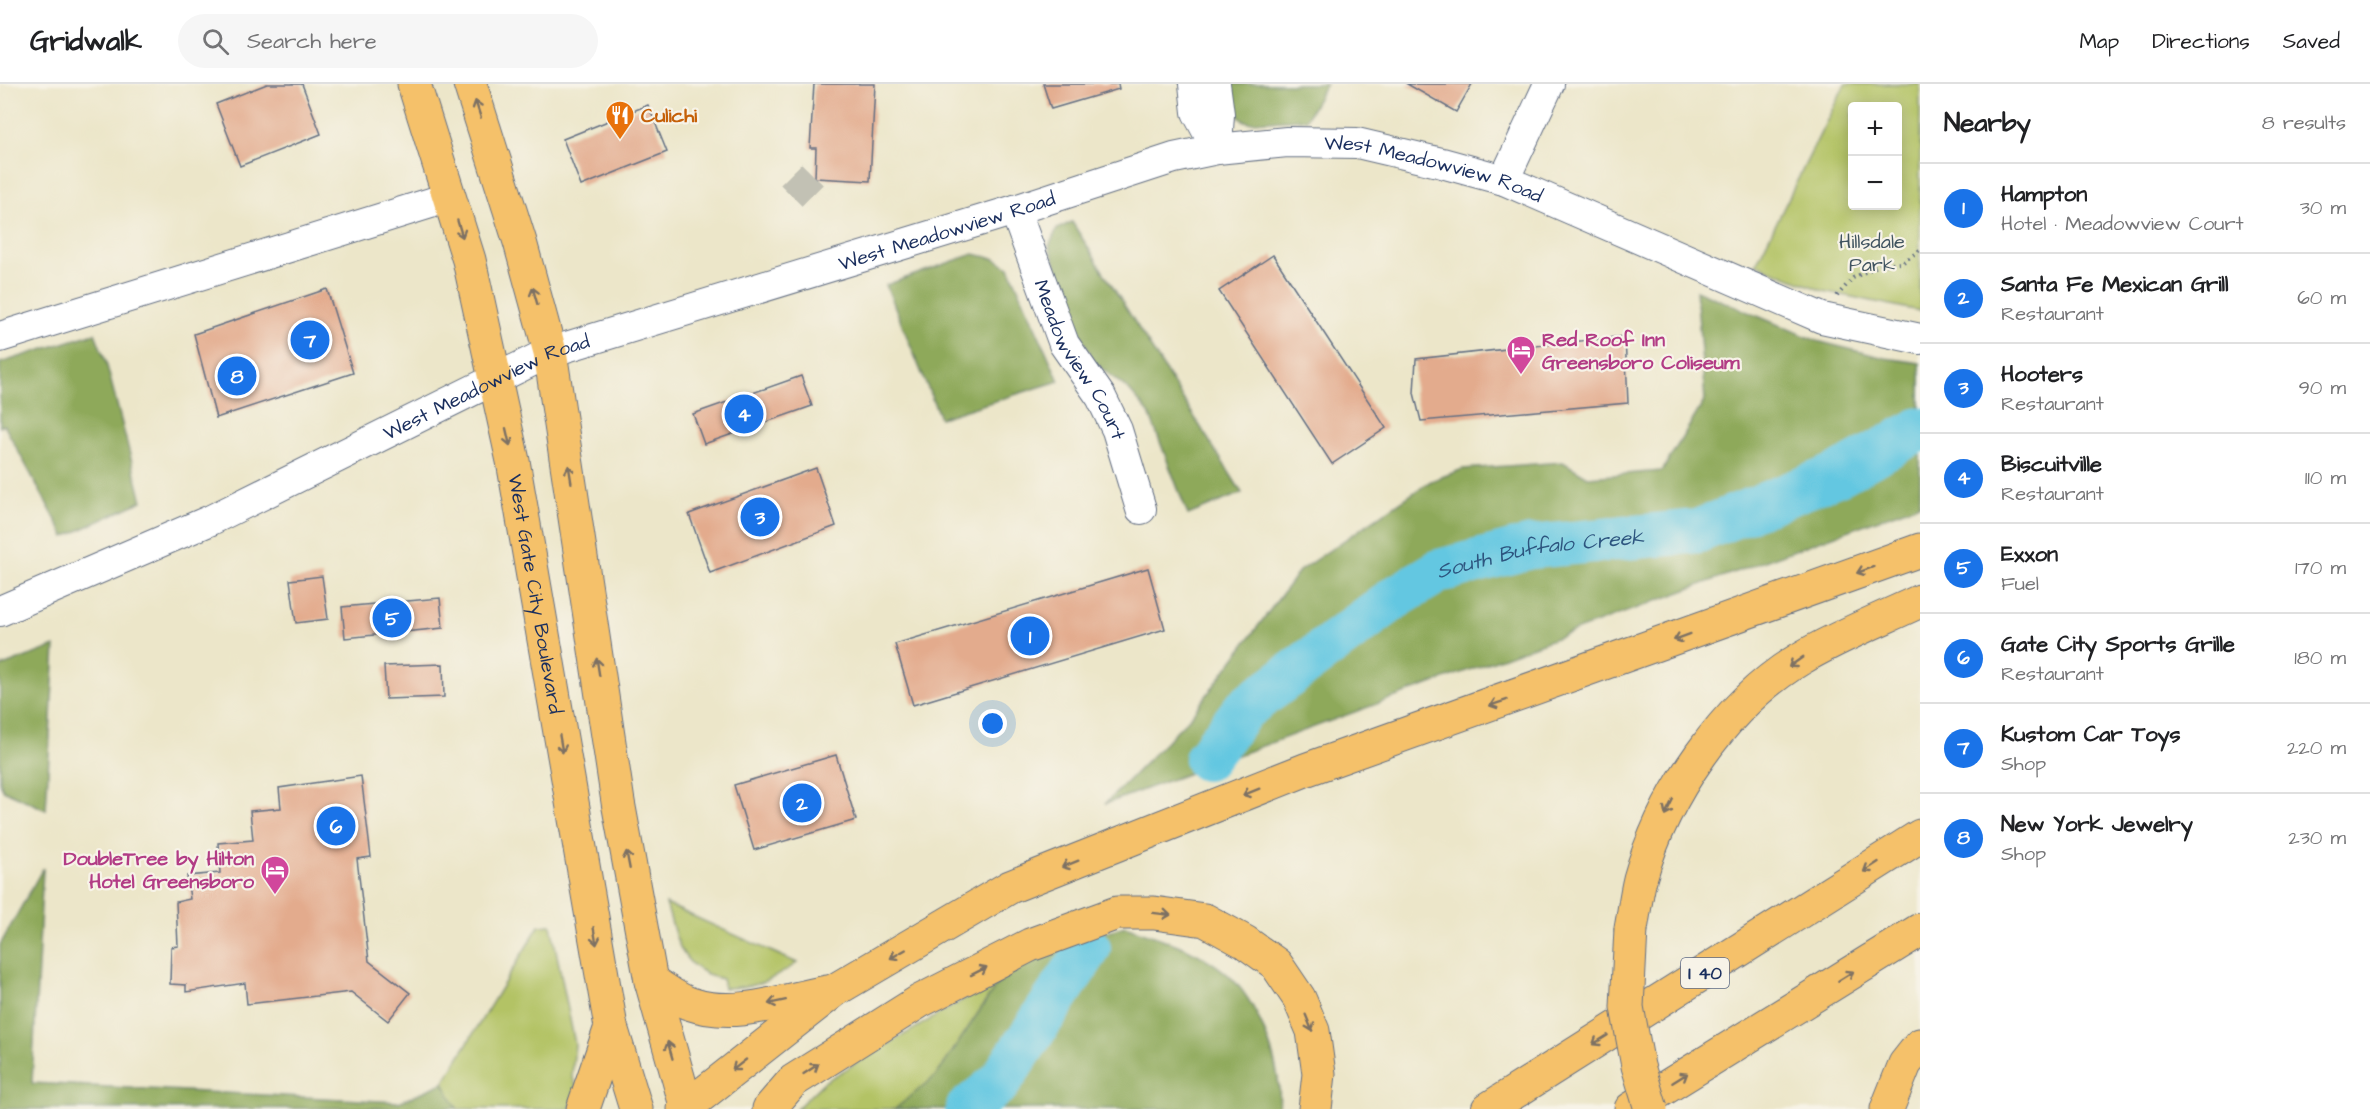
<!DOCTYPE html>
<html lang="en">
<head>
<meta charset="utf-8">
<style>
  :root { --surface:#fff; --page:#f6f6f6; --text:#202124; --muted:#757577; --line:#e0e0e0; --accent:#1a73e8 }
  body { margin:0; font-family:"Architects Daughter",sans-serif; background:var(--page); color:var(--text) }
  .controls { position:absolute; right:18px; top:18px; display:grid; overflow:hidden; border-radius:6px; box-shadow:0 3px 15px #0003 }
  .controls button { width:54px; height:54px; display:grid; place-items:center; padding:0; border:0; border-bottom:2px solid var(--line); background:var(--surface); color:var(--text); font:30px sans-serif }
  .you { position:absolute; left:993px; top:640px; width:21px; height:21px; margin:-15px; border:4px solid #fff; border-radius:50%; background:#1a73e8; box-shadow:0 0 0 9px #1a73e833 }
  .badge { display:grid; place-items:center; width:39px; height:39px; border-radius:50%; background:var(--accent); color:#fff; font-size:20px; font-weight:700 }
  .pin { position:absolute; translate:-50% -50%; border:3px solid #fff; box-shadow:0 2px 6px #0006 }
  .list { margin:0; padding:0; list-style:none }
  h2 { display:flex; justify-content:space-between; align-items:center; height:78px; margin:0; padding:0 24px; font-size:26px }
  h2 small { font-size:20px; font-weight:400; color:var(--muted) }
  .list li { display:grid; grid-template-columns:39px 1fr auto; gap:18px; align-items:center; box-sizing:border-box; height:90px; padding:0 24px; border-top:2px solid var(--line) }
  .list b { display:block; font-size:22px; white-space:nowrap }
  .list p { margin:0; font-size:20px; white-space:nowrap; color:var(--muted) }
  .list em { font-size:20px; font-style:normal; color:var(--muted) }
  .icon { flex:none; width:33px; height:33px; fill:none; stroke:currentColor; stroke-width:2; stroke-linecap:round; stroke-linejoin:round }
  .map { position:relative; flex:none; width:1920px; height:1025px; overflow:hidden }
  header { display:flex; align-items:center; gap:36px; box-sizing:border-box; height:84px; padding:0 30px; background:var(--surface); border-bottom:2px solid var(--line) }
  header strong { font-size:28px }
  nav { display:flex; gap:33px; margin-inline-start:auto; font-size:21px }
  .search { width:420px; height:54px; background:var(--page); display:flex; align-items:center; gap:15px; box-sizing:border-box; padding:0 21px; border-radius:33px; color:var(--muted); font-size:22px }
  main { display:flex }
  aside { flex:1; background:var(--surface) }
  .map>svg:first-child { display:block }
  .green { fill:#b3c365; stroke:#677962; stroke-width:1.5; fill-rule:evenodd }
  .forest { fill:#8ea95a; stroke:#546c5c; stroke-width:1.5 }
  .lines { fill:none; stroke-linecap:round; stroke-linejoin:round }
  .river { stroke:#63c7e1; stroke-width:44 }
  .building { fill:#e3ab8d }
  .minor-tunnel { stroke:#c2c1b4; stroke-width:30; stroke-dasharray:30 15; stroke-linecap:butt }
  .minor-casing { stroke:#646f83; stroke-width:32 }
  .major-casing { stroke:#646f83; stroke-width:35 }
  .highway-casing { stroke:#646f83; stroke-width:35 }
  .path { stroke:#646f83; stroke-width:4; stroke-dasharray:1.5 4.5; stroke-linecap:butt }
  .minor { stroke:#fff; stroke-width:30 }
  .major { stroke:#f5c16b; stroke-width:33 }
  .highway { stroke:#f5c16b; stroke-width:33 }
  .highway-bridge-casing { stroke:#646f83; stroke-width:35; stroke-linecap:butt }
  .highway-bridge { stroke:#f5c16b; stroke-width:33 }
  .oneway { stroke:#7d7164 }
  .labels { text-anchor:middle; stroke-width:4.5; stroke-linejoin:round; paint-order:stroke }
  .shield { fill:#f7f3e8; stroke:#5d6a87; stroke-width:1.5 }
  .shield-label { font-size:18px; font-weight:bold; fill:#1b2f5e }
  .food-label { font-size:20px; font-weight:bold; fill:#c56008; stroke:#f7f3e8; text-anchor:start }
  .street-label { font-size:20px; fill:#1b2f5e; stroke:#f7f3e8 }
  .park-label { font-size:20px; fill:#415460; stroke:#f7f3e8 }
  .hotel-label { font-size:20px; font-weight:bold; fill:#b23c85; stroke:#f7f3e8; text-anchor:start }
  .water-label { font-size:21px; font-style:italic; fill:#2d557f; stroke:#f7f3e8 }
</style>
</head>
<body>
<header>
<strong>Gridwalk</strong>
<div class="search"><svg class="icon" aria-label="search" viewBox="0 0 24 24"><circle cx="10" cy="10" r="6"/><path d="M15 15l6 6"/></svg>Search here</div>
<nav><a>Map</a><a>Directions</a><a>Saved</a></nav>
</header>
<main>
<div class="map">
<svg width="1920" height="1025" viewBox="0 0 1920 1025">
  <rect width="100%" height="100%" fill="#f7f3e8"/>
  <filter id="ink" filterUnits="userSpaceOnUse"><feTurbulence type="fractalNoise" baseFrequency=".0167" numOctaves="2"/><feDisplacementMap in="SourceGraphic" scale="12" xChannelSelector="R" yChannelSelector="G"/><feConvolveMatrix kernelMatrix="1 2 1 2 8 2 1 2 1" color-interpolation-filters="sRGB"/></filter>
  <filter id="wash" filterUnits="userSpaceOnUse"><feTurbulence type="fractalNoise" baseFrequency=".008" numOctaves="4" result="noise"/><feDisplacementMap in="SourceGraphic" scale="24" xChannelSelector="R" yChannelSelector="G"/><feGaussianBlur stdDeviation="1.35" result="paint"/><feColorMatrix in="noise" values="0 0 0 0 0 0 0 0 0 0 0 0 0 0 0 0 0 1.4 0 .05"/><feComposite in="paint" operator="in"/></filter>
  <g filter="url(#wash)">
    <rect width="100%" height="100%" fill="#ece6c9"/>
    <!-- green -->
    <g class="green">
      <path d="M1845 0H1920V227L1823 207 1756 180ZM1852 22H1898V122H1852Z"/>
      <path d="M666 820 797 879C771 897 756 904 724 904L722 895C679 884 678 858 666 820Z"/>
      <polygon points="551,841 575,960 572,992 577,1003 570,1025 457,1025 443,999 539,842"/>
      <polygon points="1002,893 937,991 900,1023 895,1025 796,1025 824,998"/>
    </g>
    <!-- forest -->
    <g class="forest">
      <path d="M1229 0H1326L1306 35 1248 38C1230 32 1231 16 1229 0Z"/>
      <polygon points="1072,138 1242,409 1188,431 1149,329 1129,306 1096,280 1084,258 1049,162 1057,145"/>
      <polygon points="973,170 993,174 1009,183 1059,297 940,334 886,201"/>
      <polygon points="1696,206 1817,257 1885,274 1920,279 1920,420 1105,720 1192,631 1299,487 1431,397 1463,385 1563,378 1588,393 1662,387 1705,316"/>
      <polygon points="95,249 106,278 142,417 65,453 4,341 0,343 0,279"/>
      <polygon points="55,562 46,726 3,706 0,698 0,583"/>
      <polygon points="43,784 32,999 399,1018 443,999 457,1024 0,1025 0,861"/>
      <path d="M1125 842C1159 854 1196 864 1225 888 1258 916 1283 982 1279 1025H895L937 991 1002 893 1072 858Z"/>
    </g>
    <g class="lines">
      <!-- river -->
      <g class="river">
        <path id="s1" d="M1206 675 1244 625 1396 513 1439 487 1531 463 1698 447 1841 389 1920 345"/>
        <polyline points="967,1025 999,999 1089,864"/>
      </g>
    </g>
    <g id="blocks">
      <!-- building -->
      <g class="building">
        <polygon points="267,0 302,0 321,50 240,82 216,20"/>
        <polygon points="814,0 875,0 870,97 815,94 816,64 810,64"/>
        <polygon points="1043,0 1118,0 1119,5 1051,25"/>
        <polygon points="1407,0 1472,0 1456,28"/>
        <polygon points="648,21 667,68 581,102 563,55"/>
        <polygon points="1273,171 1386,344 1332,380 1219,207"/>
        <polygon points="327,205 353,289 216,334 194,250"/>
        <polygon points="1625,252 1628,319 1421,337 1414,309 1416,275"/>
        <polygon points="801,292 812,322 704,360 693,330"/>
        <polygon points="816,384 836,442 710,489 689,430"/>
        <polygon points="1148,484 1165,545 913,621 895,560"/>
        <polygon points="322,492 328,535 296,539 290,496"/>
        <polygon points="440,514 443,544 345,554 342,523"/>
        <polygon points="443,580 444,613 386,615 384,582"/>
        <polygon points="836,671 856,736 754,766 734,701"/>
        <polygon points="361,692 371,773 357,775 369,877 410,909 388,937 351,908 247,920 245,899 186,908 186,901 170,900 171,863 178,862 176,818 190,815 187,792 220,789 218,759 253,756 250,727 281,724 279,704"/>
      </g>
    </g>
  </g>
  <g filter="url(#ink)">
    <use href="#blocks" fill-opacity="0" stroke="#646f83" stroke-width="1.5"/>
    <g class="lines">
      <!-- minor-tunnel -->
      <polyline class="minor-tunnel" points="791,90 818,117"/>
      <!-- minor casing -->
      <g class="minor-casing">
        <g id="minor">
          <polyline points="1194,0 1197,28 1217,65"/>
          <polyline points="1215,0 1219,30 1217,62"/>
          <polyline points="1504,96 1549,0"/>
          <path id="s2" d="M1015 126 1064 260 1101 313 1117 346 1141 425"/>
          <polyline points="0,253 450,113"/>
          <path id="s3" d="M0 527 211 436 550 268 1015 126 1174 74 1217 65 1287 58 1357 59 1442 79 1504 96 1822 234 1920 255"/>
        </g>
      </g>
      <!-- major casing -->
      <g class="major-casing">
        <g id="major">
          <path id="s4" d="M414 0 469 176 513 377 611 943 636 1025"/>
          <polyline points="470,0 520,158 550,268 618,718 651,897 687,1025"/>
        </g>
      </g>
      <!-- highway casing -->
      <g class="highway-casing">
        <g id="highway">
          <path d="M1631 845C1634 829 1636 811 1640 795 1663 712 1725 620 1800 575 1838 552 1880 536 1920 517"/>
          <path d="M651 897C663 904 677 916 691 920 735 935 783 916 827 908"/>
          <polyline points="583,1025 611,943"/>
          <polyline points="684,1025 835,906 1010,803 1305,686 1920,466"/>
          <polyline points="769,1025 793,997 920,917 1030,861 1117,829 1154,829 1205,836 1245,858 1276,880 1299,914 1313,947 1319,990 1315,1025"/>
          <polyline points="1488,1025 1920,752"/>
          <polyline points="1631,1025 1920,846"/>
          <polyline points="1887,1025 1905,980 1920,961"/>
        </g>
      </g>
      <!-- path -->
      <polyline class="path" points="1837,212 1853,194 1879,181 1902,179 1920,166"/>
      <!-- minor -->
      <use href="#minor" class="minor"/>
      <!-- major -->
      <use href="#major" class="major"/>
      <!-- highway -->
      <use href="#highway" class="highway"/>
      <!-- highway-bridge casing -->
      <g class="highway-bridge-casing">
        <polyline id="highway-bridge" points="1631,845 1627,923 1638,982 1651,1025"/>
      </g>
      <!-- highway-bridge -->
      <use href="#highway-bridge" class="highway-bridge"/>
    </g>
    <!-- one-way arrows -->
    <defs><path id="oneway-shaft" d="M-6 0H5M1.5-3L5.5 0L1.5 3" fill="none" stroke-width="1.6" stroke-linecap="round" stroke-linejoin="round" transform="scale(1.5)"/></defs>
    <g class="oneway">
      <use href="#oneway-shaft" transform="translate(478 25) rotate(-108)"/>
      <use href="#oneway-shaft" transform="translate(460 145) rotate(73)"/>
      <use href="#oneway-shaft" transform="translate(535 212) rotate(-106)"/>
      <use href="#oneway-shaft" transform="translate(508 353) rotate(77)"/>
      <use href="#oneway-shaft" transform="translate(570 390) rotate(-99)"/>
      <use href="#oneway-shaft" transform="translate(1865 486) rotate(160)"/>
      <use href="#oneway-shaft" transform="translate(1682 553) rotate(160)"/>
      <use href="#oneway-shaft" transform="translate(1796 578) rotate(145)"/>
      <use href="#oneway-shaft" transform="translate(598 583) rotate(-99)"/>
      <use href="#oneway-shaft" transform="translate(1498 619) rotate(161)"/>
      <use href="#oneway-shaft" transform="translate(561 660) rotate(80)"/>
      <use href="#oneway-shaft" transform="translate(1251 708) rotate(158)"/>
      <use href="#oneway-shaft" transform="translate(1669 723) rotate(116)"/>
      <use href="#oneway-shaft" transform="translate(628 776) rotate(-101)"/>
      <use href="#oneway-shaft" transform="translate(1070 780) rotate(158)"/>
      <use href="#oneway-shaft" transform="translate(1871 783) rotate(147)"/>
      <use href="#oneway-shaft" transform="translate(1162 830) rotate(7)"/>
      <use href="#oneway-shaft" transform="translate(595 852) rotate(80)"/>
      <use href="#oneway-shaft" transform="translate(898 870) rotate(150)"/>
      <use href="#oneway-shaft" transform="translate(979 887) rotate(-27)"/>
      <use href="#oneway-shaft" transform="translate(1846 892) rotate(-32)"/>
      <use href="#oneway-shaft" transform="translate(777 918) rotate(168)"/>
      <use href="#oneway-shaft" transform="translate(1309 939) rotate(68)"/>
      <use href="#oneway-shaft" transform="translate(1600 956) rotate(148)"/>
      <use href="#oneway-shaft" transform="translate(670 966) rotate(-106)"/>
      <use href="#oneway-shaft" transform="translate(739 981) rotate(142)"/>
      <use href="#oneway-shaft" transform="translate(811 985) rotate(-33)"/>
      <use href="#oneway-shaft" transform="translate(1680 994) rotate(-32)"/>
    </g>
  </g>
  <!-- icons -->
  <defs>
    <g id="restaurant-pin" transform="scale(1.5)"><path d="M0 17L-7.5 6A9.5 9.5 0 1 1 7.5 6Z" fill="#e8710a" stroke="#f7f3e8"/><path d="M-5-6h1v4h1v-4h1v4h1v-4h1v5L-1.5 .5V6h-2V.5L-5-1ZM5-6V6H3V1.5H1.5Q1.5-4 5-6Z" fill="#fff"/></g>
    <g id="hotel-pin" transform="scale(1.5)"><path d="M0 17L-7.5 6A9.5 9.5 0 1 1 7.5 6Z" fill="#d1479c" stroke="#f7f3e8"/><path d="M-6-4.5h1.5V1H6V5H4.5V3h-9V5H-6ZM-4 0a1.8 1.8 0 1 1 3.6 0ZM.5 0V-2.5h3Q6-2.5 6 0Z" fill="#fff"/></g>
  </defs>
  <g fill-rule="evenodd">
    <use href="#restaurant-pin" x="620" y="31"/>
    <use href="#hotel-pin" x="1521" y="266"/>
    <use href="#hotel-pin" x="275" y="786"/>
  </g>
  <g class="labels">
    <!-- shield labels -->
    <rect class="shield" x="1681" y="874" width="48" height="30" rx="4.5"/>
    <g class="shield-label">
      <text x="1705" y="895">I 40</text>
    </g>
    <!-- food labels -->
    <g class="food-label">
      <text x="641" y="38">Culichi</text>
    </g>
    <!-- street labels -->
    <g class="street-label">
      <text dy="7" stroke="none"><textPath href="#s3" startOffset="1526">West Meadowview Road</textPath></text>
      <text dy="7" stroke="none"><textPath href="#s3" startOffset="1023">West Meadowview Road</textPath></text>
      <text dy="7" stroke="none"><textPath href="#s2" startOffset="164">Meadowview Court</textPath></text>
      <text dy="7" stroke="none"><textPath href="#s3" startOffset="536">West Meadowview Road</textPath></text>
      <text dy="7" stroke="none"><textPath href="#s4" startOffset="525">West Gate City Boulevard</textPath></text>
    </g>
    <!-- park labels -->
    <g class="park-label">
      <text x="1872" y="164">Hillsdale<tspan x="1872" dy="23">Park</tspan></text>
    </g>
    <!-- hotel labels -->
    <g class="hotel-label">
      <text x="1542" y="262">Red Roof Inn<tspan x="1542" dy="23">Greensboro Coliseum</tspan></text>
      <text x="254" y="781" text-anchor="end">DoubleTree by Hilton<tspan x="254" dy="23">Hotel Greensboro</tspan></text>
    </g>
    <!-- water labels -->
    <g class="water-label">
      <text dy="7" stroke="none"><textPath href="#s1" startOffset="405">South Buffalo Creek</textPath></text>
    </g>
  </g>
</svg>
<div class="controls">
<button>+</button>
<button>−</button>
</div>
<div class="you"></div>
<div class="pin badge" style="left:1030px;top:552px">1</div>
<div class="pin badge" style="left:802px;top:719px">2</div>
<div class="pin badge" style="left:760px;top:433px">3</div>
<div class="pin badge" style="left:744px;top:330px">4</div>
<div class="pin badge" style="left:392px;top:534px">5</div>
<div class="pin badge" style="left:336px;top:742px">6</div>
<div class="pin badge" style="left:310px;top:256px">7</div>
<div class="pin badge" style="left:237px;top:292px">8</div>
</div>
<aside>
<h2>Nearby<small>8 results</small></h2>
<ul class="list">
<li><span class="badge">1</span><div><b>Hampton</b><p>Hotel · Meadowview Court</p></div><em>30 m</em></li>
<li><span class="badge">2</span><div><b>Santa Fe Mexican Grill</b><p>Restaurant</p></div><em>60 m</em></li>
<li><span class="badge">3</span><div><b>Hooters</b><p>Restaurant</p></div><em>90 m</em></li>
<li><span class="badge">4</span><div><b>Biscuitville</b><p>Restaurant</p></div><em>110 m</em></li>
<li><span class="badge">5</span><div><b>Exxon</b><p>Fuel</p></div><em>170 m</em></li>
<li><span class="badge">6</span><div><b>Gate City Sports Grille</b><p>Restaurant</p></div><em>180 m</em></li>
<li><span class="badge">7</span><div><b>Kustom Car Toys</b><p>Shop</p></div><em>220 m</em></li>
<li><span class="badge">8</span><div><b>New York Jewelry</b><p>Shop</p></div><em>230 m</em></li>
</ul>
</aside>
</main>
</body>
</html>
